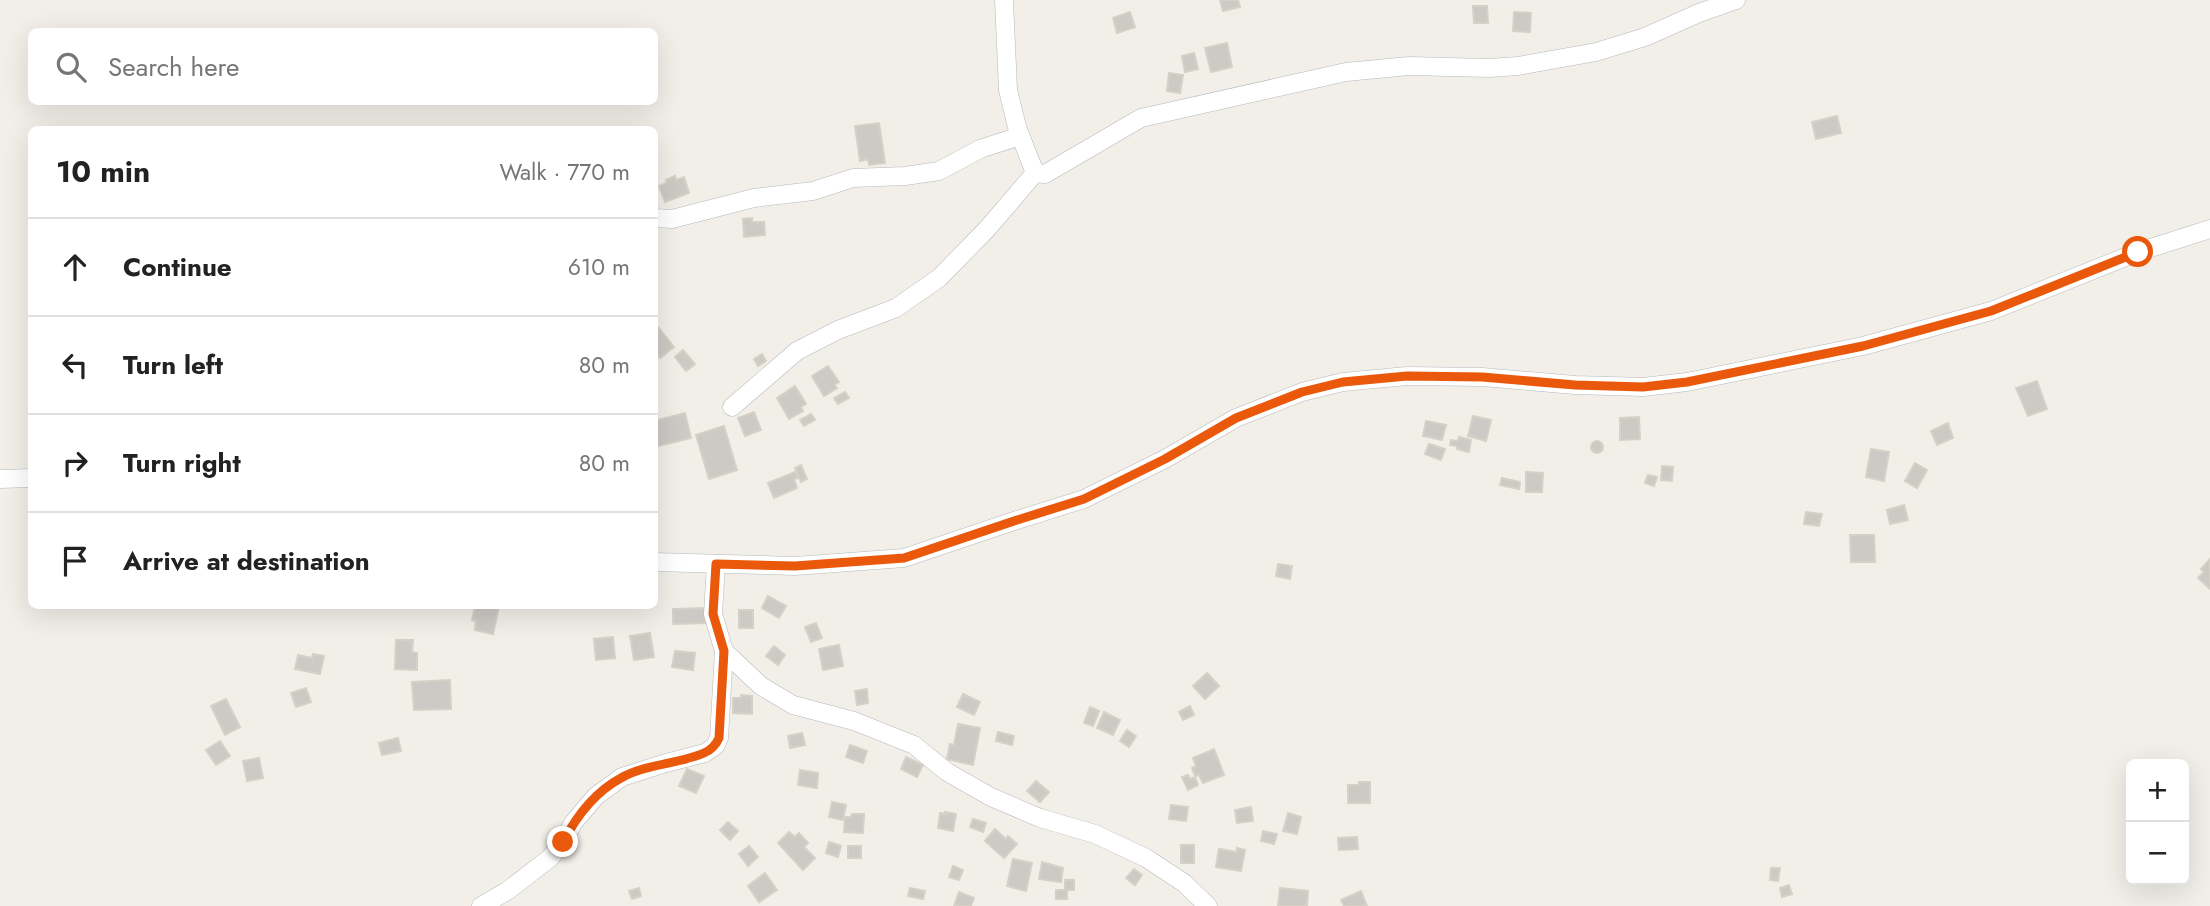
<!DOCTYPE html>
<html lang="en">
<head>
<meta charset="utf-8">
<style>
  :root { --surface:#fff; --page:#f6f6f6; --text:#222; --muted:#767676; --line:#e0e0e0 }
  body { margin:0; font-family:Jost,sans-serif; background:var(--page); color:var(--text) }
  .controls { position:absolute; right:21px; bottom:21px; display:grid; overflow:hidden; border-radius:10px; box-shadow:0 7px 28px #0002 }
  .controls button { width:63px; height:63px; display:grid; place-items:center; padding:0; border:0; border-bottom:2px solid var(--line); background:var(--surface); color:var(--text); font:35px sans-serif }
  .stop { position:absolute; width:21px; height:21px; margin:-16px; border:5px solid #ea580c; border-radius:50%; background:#fff }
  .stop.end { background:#ea580c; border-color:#fff; box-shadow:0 2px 7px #0008 }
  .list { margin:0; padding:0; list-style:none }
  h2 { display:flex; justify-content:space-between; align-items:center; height:91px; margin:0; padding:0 28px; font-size:30px }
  h2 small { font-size:23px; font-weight:400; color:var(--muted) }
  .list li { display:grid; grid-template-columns:46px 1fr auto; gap:21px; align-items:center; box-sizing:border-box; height:98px; padding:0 28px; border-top:2px solid var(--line) }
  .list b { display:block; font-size:26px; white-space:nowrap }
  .list em { font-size:23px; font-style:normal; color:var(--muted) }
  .icon { flex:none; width:38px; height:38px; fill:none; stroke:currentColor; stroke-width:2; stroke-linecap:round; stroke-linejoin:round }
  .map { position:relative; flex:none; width:2210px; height:906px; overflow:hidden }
  .search { position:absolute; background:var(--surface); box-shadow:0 7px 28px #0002; left:28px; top:28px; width:630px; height:77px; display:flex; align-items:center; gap:18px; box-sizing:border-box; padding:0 24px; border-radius:10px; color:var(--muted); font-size:26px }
  .panel { position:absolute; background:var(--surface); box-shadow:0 7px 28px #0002; left:28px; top:126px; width:630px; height:483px; border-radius:10px }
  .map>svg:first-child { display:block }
  .building { fill:#cccac5; stroke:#d6d1c6; stroke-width:2 }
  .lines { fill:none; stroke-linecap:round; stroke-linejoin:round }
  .street-casing { stroke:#b5b8bc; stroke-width:19 }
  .street { stroke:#fff; stroke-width:18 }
  .route { stroke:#ea580c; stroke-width:9 }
</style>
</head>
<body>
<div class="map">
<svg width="2210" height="906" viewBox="0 0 2210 906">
  <rect width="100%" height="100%" fill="#f1efe8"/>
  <!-- building -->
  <g class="building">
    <polygon points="1220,0 1238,0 1240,7 1223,11"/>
    <polygon points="1473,6 1487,6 1488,23 1474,23"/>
    <polygon points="1130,12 1135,27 1117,33 1113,18"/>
    <polygon points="1514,12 1531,13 1530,32 1513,31"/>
    <polygon points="1227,43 1232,67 1211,72 1205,48"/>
    <polygon points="1194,53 1198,69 1185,72 1182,56"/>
    <polygon points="1169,73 1183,75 1180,93 1167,91"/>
    <polygon points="1837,116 1841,133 1816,139 1812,122"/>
    <polygon points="879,123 885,163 869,165 868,159 860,161 855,126"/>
    <polygon points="675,176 676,180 684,177 689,193 665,202 659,186 667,183 666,180"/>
    <polygon points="752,218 752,222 764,222 765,235 744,237 743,219"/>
    <polygon points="655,323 674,347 660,358 654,351"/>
    <polygon points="683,350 695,364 686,371 675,357"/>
    <polygon points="762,354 766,361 758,366 754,359"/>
    <polygon points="828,366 839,382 834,385 837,388 824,396 812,376"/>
    <polygon points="2037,381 2047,409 2028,416 2016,388"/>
    <polygon points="795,386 806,404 801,407 803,411 789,419 777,398"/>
    <polygon points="845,392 849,398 838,404 834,398"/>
    <polygon points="754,412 761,430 745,436 738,418"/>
    <polygon points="685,413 691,438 654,447 654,421"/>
    <polygon points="811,414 815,420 804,426 800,420"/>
    <polygon points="1473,416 1491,420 1486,441 1468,436"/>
    <polygon points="1639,417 1640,439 1620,440 1620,418"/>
    <polygon points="1426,421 1446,425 1442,440 1423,436"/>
    <polygon points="1948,423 1953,438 1937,445 1931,431"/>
    <polygon points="724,426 737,470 709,479 696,435"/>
    <polygon points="1459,437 1471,440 1469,452 1457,449 1457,446 1450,445 1451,440 1458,441"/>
    <circle cx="1597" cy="447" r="6"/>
    <polygon points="1429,444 1445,449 1441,460 1425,454"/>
    <polygon points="1871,449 1889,452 1884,481 1866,477"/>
    <polygon points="1915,463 1927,470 1917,488 1905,481"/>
    <polygon points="801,465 807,479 801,482 795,468"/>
    <polygon points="1662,466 1673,467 1672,481 1661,480"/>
    <polygon points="795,472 798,478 794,479 797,488 774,498 768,483"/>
    <polygon points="1526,472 1543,473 1542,492 1526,492"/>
    <polygon points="1648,475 1657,477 1654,486 1645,483"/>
    <polygon points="1502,478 1520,482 1519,489 1500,485"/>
    <polygon points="1904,505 1908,520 1890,524 1887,510"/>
    <polygon points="1806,512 1822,514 1819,526 1804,524"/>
    <polygon points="1850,535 1874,535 1875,562 1851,562"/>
    <polygon points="2210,559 2210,589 2198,578 2204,572 2201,569"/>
    <polygon points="1278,564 1292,566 1290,579 1276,576"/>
    <polygon points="768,596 786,606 779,618 762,608"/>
    <polygon points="475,606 499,606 493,634 475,630 476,621 472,620"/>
    <polygon points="705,608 706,623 673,624 673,609"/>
    <rect x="739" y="610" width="14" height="18"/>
    <polygon points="816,623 822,638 811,642 805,627"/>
    <polygon points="650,633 654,657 634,660 630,636"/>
    <polygon points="613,637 615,658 596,660 594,639"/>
    <polygon points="396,640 413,640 412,652 417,653 417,670 395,669"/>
    <polygon points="839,645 843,666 823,670 819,649"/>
    <polygon points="774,646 785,655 778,665 766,656"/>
    <polygon points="675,651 695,653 693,670 672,667"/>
    <polygon points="313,654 324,656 320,674 295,669 298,655 312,658"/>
    <polygon points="1207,673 1219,686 1205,699 1193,686"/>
    <polygon points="450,680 451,709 414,710 412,682"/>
    <polygon points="306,688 311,702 296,707 291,693"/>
    <polygon points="867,689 868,703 857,705 855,691"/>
    <polygon points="963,694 980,702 974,715 957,707"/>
    <polygon points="741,695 752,696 752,714 733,713 733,698 741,698"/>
    <polygon points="226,699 240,727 225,735 211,706"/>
    <polygon points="1190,706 1194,715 1183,720 1179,712"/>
    <polygon points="1090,707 1099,711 1093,726 1084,723"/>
    <polygon points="1104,712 1120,720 1113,735 1097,728"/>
    <polygon points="958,724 980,728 973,765 947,759 950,744 954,745"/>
    <polygon points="1127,730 1136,736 1129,747 1120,741"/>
    <polygon points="998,732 1014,736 1012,745 996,741"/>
    <polygon points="802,733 805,745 790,748 788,736"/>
    <polygon points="398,738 401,751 382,755 379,743"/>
    <polygon points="220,741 230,756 216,765 206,750"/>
    <polygon points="850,745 867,751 863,763 846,757"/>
    <polygon points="1214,749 1224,775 1203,783 1199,775 1195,776 1192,768 1196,766 1193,758"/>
    <polygon points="906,757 923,765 917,777 901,769"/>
    <polygon points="259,758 263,778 247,781 243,761"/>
    <polygon points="687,769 704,776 696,793 679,786"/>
    <polygon points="800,770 818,773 817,788 798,785"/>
    <polygon points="1188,775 1190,779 1195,777 1198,785 1188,790 1182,777"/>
    <polygon points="1036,781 1049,792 1040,802 1027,791"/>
    <polygon points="1359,782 1370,782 1370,803 1348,803 1348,785 1359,785"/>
    <polygon points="832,802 846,805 843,820 829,817"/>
    <polygon points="1171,805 1188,807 1186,821 1169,819"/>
    <polygon points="1251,807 1253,821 1237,823 1235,810"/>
    <polygon points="945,812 956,814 953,831 938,828 940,813 945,814"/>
    <polygon points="1288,813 1301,817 1297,834 1283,831"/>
    <polygon points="852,814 864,814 863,833 844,832 845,817 851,817"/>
    <polygon points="973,819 986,823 983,832 970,827"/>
    <polygon points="728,822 738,831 730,840 720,830"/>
    <polygon points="995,829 1006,839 1008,836 1017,844 1004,858 985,841"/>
    <polygon points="1263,831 1277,834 1274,844 1261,841"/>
    <polygon points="789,832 795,837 799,833 808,843 804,847 815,858 803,870 778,843"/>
    <polygon points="1357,837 1358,849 1339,850 1338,838"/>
    <polygon points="829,842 841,846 838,857 826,853"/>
    <rect x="1181" y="845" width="13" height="18"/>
    <polygon points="749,846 758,857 748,866 739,854"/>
    <rect x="848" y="846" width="13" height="12"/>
    <polygon points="1237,848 1245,850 1241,871 1216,867 1219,849 1237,852"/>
    <polygon points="1013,859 1032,863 1026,891 1007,886"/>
    <polygon points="1042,862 1063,868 1061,882 1039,879"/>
    <polygon points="953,866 963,870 959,880 949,877"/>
    <polygon points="1771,868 1780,868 1778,881 1770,880"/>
    <polygon points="1134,869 1142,875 1135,885 1126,878"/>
    <polygon points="765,873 777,890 759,902 748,886"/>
    <rect x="1065" y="880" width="9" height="10"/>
    <polygon points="1789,885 1792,894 1782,897 1780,888"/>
    <polygon points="639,888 641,896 632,899 629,891"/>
    <polygon points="910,888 925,891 923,899 908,896"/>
    <polygon points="1280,888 1308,891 1307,906 1278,906"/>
    <rect x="1056" y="890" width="11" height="9"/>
    <polygon points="1361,891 1367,906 1344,906 1341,900"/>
    <polygon points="959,892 974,898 971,906 954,906"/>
  </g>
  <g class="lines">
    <!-- street casing -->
    <g class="street-casing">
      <g id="street">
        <polyline points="1004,0 1008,90 1017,127 1035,173"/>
        <polyline points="1035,173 1045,174 1141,118 1346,72 1409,66 1489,68 1518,66 1596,52 1645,37 1699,13 1736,0"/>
        <polyline points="654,218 672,219 754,198 813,191 853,178 905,176 939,171 980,149 1020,136"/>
        <polyline points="732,407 797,351 838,330 896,308 939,278 987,229 1035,173"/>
        <polyline points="0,479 32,478"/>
        <polyline points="654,562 795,566 904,558 1014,521 1084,499 1165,459 1236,418 1302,392 1343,382 1407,376 1482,377 1575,385 1643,387 1687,382 1863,346 1991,311 2138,252 2210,229"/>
        <polyline points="716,564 713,614 724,651 761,686 793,705 854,721 914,745 947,772 991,797 1040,818 1095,834 1146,858 1184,883 1208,906"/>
        <polyline points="481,906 507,891 550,858 563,842 573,823 596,796 622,777 666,763 705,753 715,746 719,738 724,651"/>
      </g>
    </g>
    <!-- street -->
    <use href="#street" class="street"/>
  </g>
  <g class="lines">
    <!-- route -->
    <path class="route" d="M563 842C576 817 595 792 621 778 645 764 679 764 704 753 711 750 716 745 719 738L724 651 713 614 716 564 795 566 904 558 1014 521 1084 499 1165 459 1236 418 1302 392 1343 382 1407 376 1482 377 1575 385 1643 387 1687 382 1863 346 1991 311 2138 252"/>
  </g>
</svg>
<div class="controls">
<button>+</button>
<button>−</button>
</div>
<div class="stop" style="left:2138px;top:252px"></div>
<div class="stop end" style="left:563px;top:842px"></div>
<div class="search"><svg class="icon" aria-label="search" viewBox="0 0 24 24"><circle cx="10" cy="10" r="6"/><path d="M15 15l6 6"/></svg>Search here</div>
<section class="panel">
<h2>10 min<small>Walk · 770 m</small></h2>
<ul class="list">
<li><svg class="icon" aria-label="ahead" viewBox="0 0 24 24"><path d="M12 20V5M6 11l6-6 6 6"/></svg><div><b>Continue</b></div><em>610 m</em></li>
<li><svg class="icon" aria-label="left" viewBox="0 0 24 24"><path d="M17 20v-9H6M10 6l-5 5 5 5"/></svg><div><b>Turn left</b></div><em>80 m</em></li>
<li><svg class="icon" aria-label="right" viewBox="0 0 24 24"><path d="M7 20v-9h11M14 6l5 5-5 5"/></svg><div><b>Turn right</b></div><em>80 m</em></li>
<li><svg class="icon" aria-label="arrive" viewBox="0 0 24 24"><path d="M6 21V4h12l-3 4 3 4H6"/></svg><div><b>Arrive at destination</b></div></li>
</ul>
</section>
</div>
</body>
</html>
